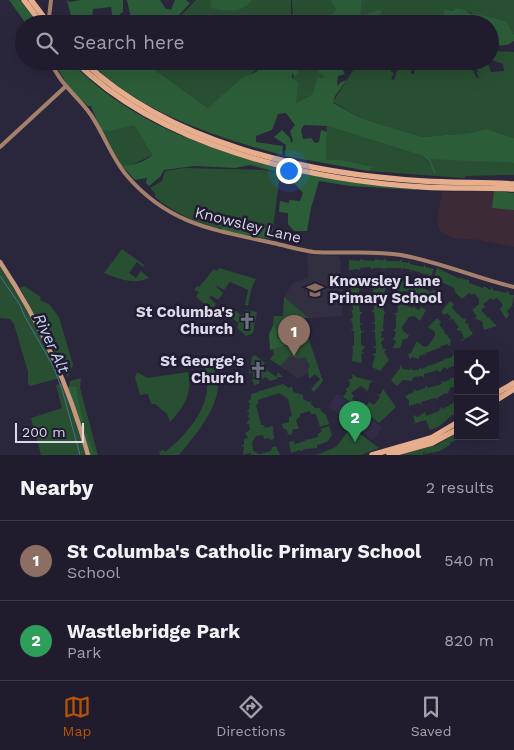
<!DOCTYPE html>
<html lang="en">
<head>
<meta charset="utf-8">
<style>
  :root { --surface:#201c2d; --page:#2d2939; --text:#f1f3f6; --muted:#a2a1aa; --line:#3d3a49; --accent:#b45309 }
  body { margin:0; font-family:"Work Sans",sans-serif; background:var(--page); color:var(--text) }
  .controls { position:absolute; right:15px; bottom:15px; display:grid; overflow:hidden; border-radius:0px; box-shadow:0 5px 20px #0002 }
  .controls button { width:45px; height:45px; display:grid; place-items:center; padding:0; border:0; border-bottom:1px solid var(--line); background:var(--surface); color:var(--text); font:25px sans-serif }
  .scale { position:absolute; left:15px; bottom:12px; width:69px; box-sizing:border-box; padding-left:5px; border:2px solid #dbd9e7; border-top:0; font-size:14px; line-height:18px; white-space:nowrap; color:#dbd9e7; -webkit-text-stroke:4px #211c31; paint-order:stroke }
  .you { position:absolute; left:288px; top:170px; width:18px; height:18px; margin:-12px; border:4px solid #fff; border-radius:50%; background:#1a73e8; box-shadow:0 0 0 8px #1a73e833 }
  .badge { display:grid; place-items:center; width:32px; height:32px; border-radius:50%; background:var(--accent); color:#fff; font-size:16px; font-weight:700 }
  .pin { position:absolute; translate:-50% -41px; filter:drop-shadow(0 1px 2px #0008) }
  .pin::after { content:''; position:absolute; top:26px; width:18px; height:15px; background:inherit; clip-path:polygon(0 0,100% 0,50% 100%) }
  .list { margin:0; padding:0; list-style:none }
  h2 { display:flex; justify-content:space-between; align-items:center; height:65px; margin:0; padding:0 20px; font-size:21px }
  h2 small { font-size:16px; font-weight:400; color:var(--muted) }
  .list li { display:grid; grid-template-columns:32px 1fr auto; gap:15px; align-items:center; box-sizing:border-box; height:80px; padding:0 20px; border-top:1px solid var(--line) }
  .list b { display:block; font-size:19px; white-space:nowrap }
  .list p { margin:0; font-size:16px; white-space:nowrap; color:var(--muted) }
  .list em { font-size:16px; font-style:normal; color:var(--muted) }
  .icon { flex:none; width:28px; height:28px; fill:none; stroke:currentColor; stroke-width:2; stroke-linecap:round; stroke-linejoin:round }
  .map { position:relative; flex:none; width:514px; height:455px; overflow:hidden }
  .search { position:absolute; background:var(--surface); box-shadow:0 5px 20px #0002; left:15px; right:15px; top:15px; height:55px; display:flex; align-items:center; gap:12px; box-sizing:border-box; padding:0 18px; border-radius:28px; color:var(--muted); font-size:19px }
  .sheet { height:225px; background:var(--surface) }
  nav { display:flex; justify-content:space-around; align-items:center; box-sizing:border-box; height:70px; border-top:1px solid var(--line); background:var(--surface); font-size:14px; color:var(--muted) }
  nav a { display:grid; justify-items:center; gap:2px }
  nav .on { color:var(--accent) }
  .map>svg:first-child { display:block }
  .built { fill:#322c48 }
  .industrial { fill:#3c2b37 }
  .education { fill:#312f40 }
  .green { fill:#294f32 }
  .forest { fill:#2c5d39 }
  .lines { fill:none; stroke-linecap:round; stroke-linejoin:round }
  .stream { stroke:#4e6f9b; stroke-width:1 }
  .secondary { stroke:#a5816c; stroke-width:4 }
  .primary { stroke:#c7987d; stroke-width:4.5 }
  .highway { stroke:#e6ae8d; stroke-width:5.5 }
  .secondary-bridge { stroke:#a5816c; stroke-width:4 }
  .labels { text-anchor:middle; stroke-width:5; stroke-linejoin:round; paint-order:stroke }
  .street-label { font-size:15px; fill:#dbd9e7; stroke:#211c31 }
  .poi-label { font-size:15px; font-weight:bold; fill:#dbd9e7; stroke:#211c31; text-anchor:end }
  .water-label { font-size:16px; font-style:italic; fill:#c4d8f4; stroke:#211c31 }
</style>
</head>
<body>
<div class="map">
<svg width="514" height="455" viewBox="0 0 514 455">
  <rect width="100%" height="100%" fill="#2a263c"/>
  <!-- built -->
  <polygon class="built" points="337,394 382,427 373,440 328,406"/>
  <!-- industrial -->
  <polygon class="industrial" points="494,191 493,208 514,210 514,247 481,240 452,238 440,231 437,221 442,192"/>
  <!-- education -->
  <g class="education">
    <polygon points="307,254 337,256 340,258 343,316 309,318 284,297 292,284 308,277"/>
    <polygon points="309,337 319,368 298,379 270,359 274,354 272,349"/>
  </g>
  <!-- green -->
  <g class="green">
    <polygon points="196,0 291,0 291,24 173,24"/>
    <polygon points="292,0 330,0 336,5 336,9 332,14 332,24 293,24"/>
    <path d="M362 0H514V35L507 22C495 21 468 13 458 8L452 11 447 9 442 17 430 20V24H413V17L402 20 403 24H381L378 17 359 19Z"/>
    <polygon points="490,51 514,52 514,138 487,129 468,133 423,137 363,119 333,102 359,61 390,64 391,72 394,73 391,79 394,80 399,64 412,65 411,74 414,74 414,70 419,70 417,67 414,69 414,64 417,62 416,64 423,64 420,61 474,61 472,68 476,77 479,78 476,71 480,73 475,68 475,63 480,65 487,61 491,72 504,71 503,64 490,59"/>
    <polygon points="143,61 266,61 266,62 208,108"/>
    <polygon points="294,61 322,61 322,64 328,61 330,68 325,71 324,78 317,77 312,95 296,103 293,73 294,75 297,71 298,64"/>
    <polygon points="129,125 133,125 136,128 152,155 128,167 122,166 101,130 113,130"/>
    <path d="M327 126 423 156 436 172 431 158 514 163V175L466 176 464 178 368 171 373 167C358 165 340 157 326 160Z"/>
    <path d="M184 168 263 170 280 173 273 228 223 223 222 228H217C194 221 174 213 155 197V193L150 188 162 181 165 171Z"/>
    <path d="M122 249 144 265 143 267 137 262 129 273 136 278 141 271 149 278C134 285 119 279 104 273Z"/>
    <polygon points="362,258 362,260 374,261 376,258 377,260 384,260 384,258 387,261 400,261 402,259 402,262 408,263 409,261 410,264 423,267 425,264 425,267 434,269 430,279 429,275 425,274 424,276 424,274 412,270 411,273 411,270 403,268 402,271 401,268 385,268 384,270 383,268 373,268 372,270 370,267 362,268 362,266 359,271 358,269 349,270 349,260 359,261"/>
    <polygon points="0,264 39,328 60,378 30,386 28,384 28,372 14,324 10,319 0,318"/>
    <polygon points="219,268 256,279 251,290 248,306 245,305 248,290 230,282 224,290 215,285 223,293 218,300 212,296 209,297 216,304 212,310 196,297 199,292 194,290 197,286 199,287 214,269 217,271"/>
    <polygon points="437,268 460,279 462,277 462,279 469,280 469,283 483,288 484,286 490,290 492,287 493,290 506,293 508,291 510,295 514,295 512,305 514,307 512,306 507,311 509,315 506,319 500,309 503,305 497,298 493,300 491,298 483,304 485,307 481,310 488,318 491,317 490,319 497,326 484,330 482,321 475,319 477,316 472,310 479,304 479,299 474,293 472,295 469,293 462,299 455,292 454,288 435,279 433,280"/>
    <polygon points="372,278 378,281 386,278 383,283 388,286 385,290 383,302 387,304 383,306 384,312 386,313 384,314 383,329 385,330 380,333 382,334 381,338 385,338 381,342 383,349 386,349 384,352 389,360 380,371 372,367 375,356 372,354 376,353 376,348 372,347 376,346 375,332 372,332 375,330 375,324 371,323 375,322 374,312 371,312 374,309 374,304 370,303 374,303 373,289 370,289 374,287"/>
    <polygon points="398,278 403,279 405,282 408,282 409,280 409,283 421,286 423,284 422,287 430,292 434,290 439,292 430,304 427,302 428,299 422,296 419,298 420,295 410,292 409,295 407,291 396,292 400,285"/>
    <polygon points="357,279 359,281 356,285 359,285 358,288 362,289 359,290 360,296 355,298 359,298 359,303 363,303 359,305 360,312 363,312 360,315 360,323 364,324 360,325 361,331 364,331 361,333 361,345 365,347 361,352 365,353 361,354 362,363 352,361 353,348 351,347 354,346 354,331 350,330 353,329 352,321 350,320 353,317 352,311 349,310 353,310 351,294 348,294 351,292 350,282 357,282"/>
    <polygon points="24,286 41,297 40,300 49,304 59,317 73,365 68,377 20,288"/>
    <polygon points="284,297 309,318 301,318 323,381 314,392 311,389 320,379 315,374 309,379 308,369 310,366 305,357 298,359 290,356 280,366 270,359 274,354 271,340 274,316 283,316"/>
    <polygon points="398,300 398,304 405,305 406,302 407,306 413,308 414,305 415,308 419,310 421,307 426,310 420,321 414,316 409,317 402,327 403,331 409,335 407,339 403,339 400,348 393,348 396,341 392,339 394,338 396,332 393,330 396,328 396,315 394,313 397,313 398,306 395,303"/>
    <polygon points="450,301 454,304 452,308 463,319 466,318 465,323 469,324 468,326 473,334 460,342 464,338 461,331 456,330 459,327 453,319 449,320 451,317 447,313 444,315 441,312"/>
    <polygon points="229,306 242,316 245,310 257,312 253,333 246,336 237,328 239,323 224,313"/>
    <polygon points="437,318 441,322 439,324 442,329 445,327 443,329 446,335 450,334 447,336 451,340 450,346 447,344 440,347 441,350 439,348 426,353 425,351 426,356 424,354 419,356 419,359 412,357 410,360 408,354 411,353 417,341 424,347 428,346 435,336 435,332 428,327"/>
    <polygon points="454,353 458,356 454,364 456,365 448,368 449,370 444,367 440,373 438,370 424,374 424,378 422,376 413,377 412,381 403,380 397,386 391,380 400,368 400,365 403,369 410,370 411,368 412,370 419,370 419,367 422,369 428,366 427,364 429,366 444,360 444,357 445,359 452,357"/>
    <polygon points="255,355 265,363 262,367 264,373 267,370 276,377 278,372 283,377 277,377 277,379 270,381 266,377 263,378 263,381 262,378 259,378 259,384 254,385 252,379 258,378 253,377 253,372 249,373 252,357"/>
    <path d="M215 362 213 364C215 373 218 380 218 387 216 411 197 433 179 455H160L159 452 163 450 165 452C180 441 208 412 207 386 207 380 205 371 204 364L209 366V363Z"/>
    <path d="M137 372 147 378 188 372C193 393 184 407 170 422L167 414 155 404H151L148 394 140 395 135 377Z"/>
    <polygon points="351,373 356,377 373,381 370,383 368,391 361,386 351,393 354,396 352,399 360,404 358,408 341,395 344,396 347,391 345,389 349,387 350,382 348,380 353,378"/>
    <polygon points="458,377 458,388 451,387 447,395 446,393 437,398 438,400 435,398 421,402 422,405 418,403 409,406 409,401 405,396 414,392 413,389 417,391 425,388 426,385 428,388 442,384 441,380 443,382 450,380 450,378"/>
    <polygon points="81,378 80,388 98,455 91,455 69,387 70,381"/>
    <polygon points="63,383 69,396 86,455 41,455 31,418 62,408 56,385"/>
    <polygon points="283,384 289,388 292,386 293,392 303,395 303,399 309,402 312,401 310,403 315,408 321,408 320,410 326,415 329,424 320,427 316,414 311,414 310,411 300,414 300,417 296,420 299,429 293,429 292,434 288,435 287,430 283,428 282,424 289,422 289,417 292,416 288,399 279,393 258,400 258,404 256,405 261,425 264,425 265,428 273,426 274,439 270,440 269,438 264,439 263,435 256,436 252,442 253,450 259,454 271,451 272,447 276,446 280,455 251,455 250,453 243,455 244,447 241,445 244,445 244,439 248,438 245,433 250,430 249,424 246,424 250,418 248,418 249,412 246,411 249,410 250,403 247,402 251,399 251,394 259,392 258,390 260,391"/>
    <polygon points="383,389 396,407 379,423 363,411 369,402 374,405 380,397 377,394 380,395"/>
    <polygon points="458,400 457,415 452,415 440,426 430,430 426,420 413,424 415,422 413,415 418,417 425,412 426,416 439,411 441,407 443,409 453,403 453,401 454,403"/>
    <polygon points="329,426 332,435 327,442 317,445 317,448 304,449 301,452 300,450 291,453 289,442 294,441 295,444 305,441 306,438 307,440 318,437 318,434 322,431 320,429"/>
    <polygon points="351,427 379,448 361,455 316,455 336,447"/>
    <polygon points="458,432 458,436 461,436 455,438 456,440 450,443 450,445 440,451 425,454 424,451 423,455 398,455 437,445"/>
  </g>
  <!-- forest -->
  <g class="forest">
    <polygon points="9,0 20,0 38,24 26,24"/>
    <polygon points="67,0 70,2 80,0 123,0 123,12 120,14 120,19 113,20 111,7 93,9 92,24 73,24"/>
    <polygon points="127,0 160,0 165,8 171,10 175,0 186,0 190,3 171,24 132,24"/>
    <path d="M213 0H252C240 15 228 11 211 8L210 1Z"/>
    <polygon points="330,0 362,0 360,19 366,19 369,13 379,10 382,12 378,17 381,24 332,24 332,14 336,9"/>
    <path d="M457 8 465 10 470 14C479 13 497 19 507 22L514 35V41L507 45 490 46V24H430V20L442 17 446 9 452 11Z"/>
    <path d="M53 61H70C131 123 199 146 281 168L280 173 250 165 235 168 194 166 164 170 160 177 149 186 146 183 147 178 135 180 122 166C129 167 147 161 152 155L136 128 133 125 110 131 101 130 91 106H88L70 89Z"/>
    <path d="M88 61H143L208 108 242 78 256 72 266 61H292L298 64V73L295 76 292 73V78L298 82 296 103 312 95 317 77 324 78 323 75 317 72 319 69 329 70 330 63 327 62 326 69 322 61H346L341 67 345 74 338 76 337 86 341 82 347 80 335 96 333 103 363 119 423 137 468 133 487 129 514 138V163L431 159 436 172 434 173 428 161 423 156 327 126 304 125 301 130 303 139 311 138 315 143 319 142 321 130 327 132 326 160C340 157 359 165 374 167L368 171 285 156 286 145 274 137 282 130 290 138 291 143 293 141 290 131 295 125 286 113 278 114 272 130 256 136V142L283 146 282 155C212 136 142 113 88 61Z"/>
    <polygon points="285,168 416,189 416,190 350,186 319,181 311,208 307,231 294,231 288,224 288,213 279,212 280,201 289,203 289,200 300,201 303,193 294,183 284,180"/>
    <polygon points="494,191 514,193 514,210 492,208"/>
    <polygon points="223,223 273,228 271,239 221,231"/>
    <polygon points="273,326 277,330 277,339 298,338 306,335 309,337 270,350 269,334"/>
    <path d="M67 387H76C78 392 77 397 79 403 82 418 88 443 96 455H88Z"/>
  </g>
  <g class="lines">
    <!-- stream -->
    <polyline class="stream" points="0,276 20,305 24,315 53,366 62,389 80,455"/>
    <!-- secondary -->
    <g class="secondary">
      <polyline points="50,9 51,0"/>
      <path d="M51 61C59 84 78 96 91 115 105 136 112 159 128 177 170 225 215 230 273 243 287 246 300 250 314 252 343 254 372 250 401 255 440 262 476 278 514 287"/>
      <polyline points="0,147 65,87"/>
    </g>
    <!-- primary -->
    <path class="primary" d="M0 262C40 322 69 385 88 455"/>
    <!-- highway -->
    <g class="highway">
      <polyline points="24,0 42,24"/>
      <polyline points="31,0 49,24"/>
      <path d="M75 61C160 146 306 180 423 187 453 189 484 187 514 189"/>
      <path d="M83 61C169 143 306 174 423 181 453 183 484 182 514 184"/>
      <polyline points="495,394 514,383"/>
      <polyline points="495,401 514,389"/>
      <polyline points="372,455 431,438 458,422"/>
      <polyline points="389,455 432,443 458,429"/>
    </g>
    <!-- secondary-bridge -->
    <polyline class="secondary-bridge" points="48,24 50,9"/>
  </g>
  <!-- icons -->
  <defs>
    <g id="school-bare" transform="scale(1.35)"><path d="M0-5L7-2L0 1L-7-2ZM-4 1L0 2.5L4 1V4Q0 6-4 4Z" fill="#8d6e63" stroke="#211c31" stroke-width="2.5" paint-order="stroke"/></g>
    <g id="church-bare" transform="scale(1.35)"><path d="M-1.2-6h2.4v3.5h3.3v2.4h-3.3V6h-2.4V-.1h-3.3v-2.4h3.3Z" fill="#6b7280" stroke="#211c31" stroke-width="2.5" paint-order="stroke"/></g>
  </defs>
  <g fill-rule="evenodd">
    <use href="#school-bare" x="315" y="290"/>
    <use href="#church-bare" x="247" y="321"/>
    <use href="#church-bare" x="258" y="370"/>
  </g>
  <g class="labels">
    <!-- street labels -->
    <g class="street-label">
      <text transform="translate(248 225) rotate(14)" y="5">Knowsley Lane</text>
    </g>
    <!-- poi labels -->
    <g class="poi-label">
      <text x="329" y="286" text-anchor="start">Knowsley Lane<tspan x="329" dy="17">Primary School</tspan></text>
      <text x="233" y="317">St Columba's<tspan x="233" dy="17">Church</tspan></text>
      <text x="244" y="366">St George's<tspan x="244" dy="17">Church</tspan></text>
    </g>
    <!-- water labels -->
    <g class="water-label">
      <text transform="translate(52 343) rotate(65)" y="6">River Alt</text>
    </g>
  </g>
</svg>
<div class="controls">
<button><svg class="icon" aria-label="locate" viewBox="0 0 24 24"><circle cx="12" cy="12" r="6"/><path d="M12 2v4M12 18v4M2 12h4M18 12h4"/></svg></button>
<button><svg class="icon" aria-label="layers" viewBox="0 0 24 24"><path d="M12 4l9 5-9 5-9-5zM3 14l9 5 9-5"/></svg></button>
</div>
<div class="scale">200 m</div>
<div class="you"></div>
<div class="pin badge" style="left:294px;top:356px;background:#8d6e63">1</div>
<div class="pin badge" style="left:355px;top:442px;background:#2e9e5b">2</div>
<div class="search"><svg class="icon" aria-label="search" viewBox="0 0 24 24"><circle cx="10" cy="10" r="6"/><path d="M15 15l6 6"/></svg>Search here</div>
</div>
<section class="sheet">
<h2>Nearby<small>2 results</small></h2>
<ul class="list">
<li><span class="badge" style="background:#8d6e63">1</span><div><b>St Columba's Catholic Primary School</b><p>School</p></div><em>540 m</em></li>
<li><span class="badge" style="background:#2e9e5b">2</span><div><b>Wastlebridge Park</b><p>Park</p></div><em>820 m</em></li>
</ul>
</section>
<nav>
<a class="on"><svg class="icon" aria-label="map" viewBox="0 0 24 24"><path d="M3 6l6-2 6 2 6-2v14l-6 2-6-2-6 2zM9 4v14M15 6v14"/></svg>Map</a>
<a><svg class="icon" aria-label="directions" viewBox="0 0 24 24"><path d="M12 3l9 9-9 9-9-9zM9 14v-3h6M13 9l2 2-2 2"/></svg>Directions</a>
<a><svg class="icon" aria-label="saved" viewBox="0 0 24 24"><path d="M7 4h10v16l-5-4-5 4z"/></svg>Saved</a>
</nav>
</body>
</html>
